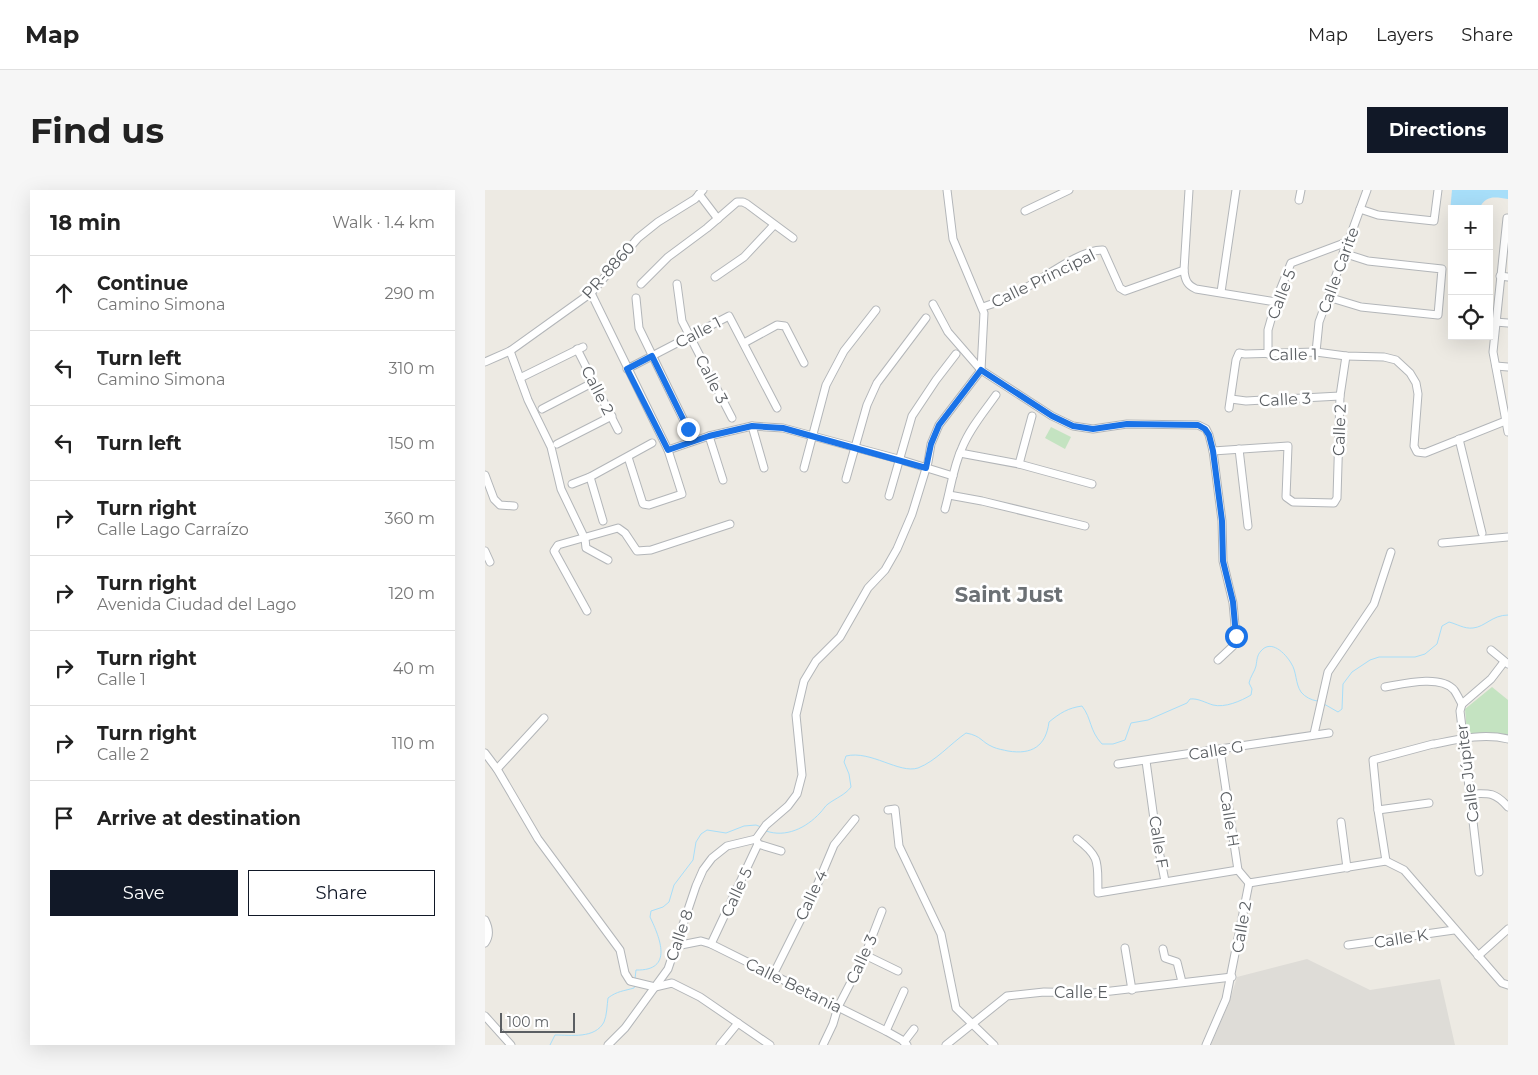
<!DOCTYPE html>
<html lang="en">
<head>
<meta charset="utf-8">
<style>
  :root { --surface:#fff; --page:#f6f6f6; --text:#222; --muted:#767676; --line:#e0e0e0; --accent:#111827 }
  body { margin:0; font-family:Montserrat,sans-serif; background:var(--page); color:var(--text) }
  .controls { position:absolute; right:15px; top:15px; display:grid; overflow:hidden; border-radius:0px; box-shadow:0 5px 20px #0002 }
  .controls button { width:45px; height:45px; display:grid; place-items:center; padding:0; border:0; border-bottom:1px solid var(--line); background:var(--surface); color:var(--text); font:25px sans-serif }
  .scale { position:absolute; left:15px; bottom:12px; width:75px; box-sizing:border-box; padding-left:5px; border:2px solid #5b5f63; border-top:0; font-size:14px; line-height:18px; white-space:nowrap; color:#5b5f63; -webkit-text-stroke:4px #fff; paint-order:stroke }
  .stop { position:absolute; width:15px; height:15px; margin:-11px; border:4px solid #1a73e8; border-radius:50%; background:#fff }
  .stop.end { background:#1a73e8; border-color:#fff; box-shadow:0 1px 5px #0008 }
  .list { margin:0; padding:0; list-style:none }
  h2 { display:flex; justify-content:space-between; align-items:center; height:65px; margin:0; padding:0 20px; font-size:21px }
  h2 small { font-size:16px; font-weight:400; color:var(--muted) }
  .list li { display:grid; grid-template-columns:32px 1fr auto; gap:15px; align-items:center; box-sizing:border-box; height:75px; padding:0 20px; border-top:1px solid var(--line) }
  .list b { display:block; font-size:19px; white-space:nowrap }
  .list p { margin:0; font-size:16px; white-space:nowrap; color:var(--muted) }
  .list em { font-size:16px; font-style:normal; color:var(--muted) }
  .actions { display:flex; gap:10px; padding:15px 20px }
  .actions a { flex:1; padding:11px 0; border:1px solid var(--accent); border-radius:0px; text-align:center; font-size:18px; color:var(--accent) }
  .actions .main { background:var(--accent); color:#fff }
  .icon { flex:none; width:28px; height:28px; fill:none; stroke:currentColor; stroke-width:2; stroke-linecap:round; stroke-linejoin:round }
  .map { position:relative; flex:none; width:1023px; height:855px; overflow:hidden; border-radius:0px }
  header { display:flex; align-items:center; gap:30px; box-sizing:border-box; height:70px; padding:0 25px; background:var(--surface); border-bottom:1px solid var(--line) }
  header strong { font-size:24px }
  nav { display:flex; gap:28px; margin-inline-start:auto; font-size:18px }
  .intro { display:flex; align-items:center; justify-content:space-between; box-sizing:border-box; height:120px; padding:0 30px }
  h1 { margin:0; font-size:35px }
  .button { padding:12px 22px; border-radius:0px; background:var(--accent); color:#fff; font-size:18px; font-weight:700 }
  main { display:flex; gap:30px; padding:0 30px }
  aside { flex:1; background:var(--surface); border-radius:0px; box-shadow:0 5px 20px #0002 }
  .map>svg:first-child { display:block }
  .industrial { fill:#dedcd7 }
  .green { fill:#c4e3c1 }
  .water { fill:#a7def9 }
  .lines { fill:none; stroke-linecap:round; stroke-linejoin:round }
  .stream { stroke:#a7def9; stroke-width:1 }
  .minor-casing { stroke:#b3b6b9; stroke-width:9 }
  .minor { stroke:#fff; stroke-width:7 }
  .route { stroke:#1a73e8; stroke-width:6 }
  .labels { text-anchor:middle; stroke-width:5; stroke-linejoin:round; paint-order:stroke }
  .street-label { font-size:16px; fill:#5b5f63; stroke:#fff }
  .district-label { font-size:21px; font-weight:bold; fill:#6c7175; stroke:#fff }
</style>
</head>
<body>
<header>
<strong>Map</strong>
<nav><a>Map</a><a>Layers</a><a>Share</a></nav>
</header>
<div class="intro"><h1>Find us</h1><a class="button">Directions</a></div>
<main>
<aside>
<h2>18 min<small>Walk · 1.4 km</small></h2>
<ul class="list">
<li><svg class="icon" aria-label="ahead" viewBox="0 0 24 24"><path d="M12 20V5M6 11l6-6 6 6"/></svg><div><b>Continue</b><p>Camino Simona</p></div><em>290 m</em></li>
<li><svg class="icon" aria-label="left" viewBox="0 0 24 24"><path d="M17 20v-9H6M10 6l-5 5 5 5"/></svg><div><b>Turn left</b><p>Camino Simona</p></div><em>310 m</em></li>
<li><svg class="icon" aria-label="left" viewBox="0 0 24 24"><path d="M17 20v-9H6M10 6l-5 5 5 5"/></svg><div><b>Turn left</b></div><em>150 m</em></li>
<li><svg class="icon" aria-label="right" viewBox="0 0 24 24"><path d="M7 20v-9h11M14 6l5 5-5 5"/></svg><div><b>Turn right</b><p>Calle Lago Carraízo</p></div><em>360 m</em></li>
<li><svg class="icon" aria-label="right" viewBox="0 0 24 24"><path d="M7 20v-9h11M14 6l5 5-5 5"/></svg><div><b>Turn right</b><p>Avenida Ciudad del Lago</p></div><em>120 m</em></li>
<li><svg class="icon" aria-label="right" viewBox="0 0 24 24"><path d="M7 20v-9h11M14 6l5 5-5 5"/></svg><div><b>Turn right</b><p>Calle 1</p></div><em>40 m</em></li>
<li><svg class="icon" aria-label="right" viewBox="0 0 24 24"><path d="M7 20v-9h11M14 6l5 5-5 5"/></svg><div><b>Turn right</b><p>Calle 2</p></div><em>110 m</em></li>
<li><svg class="icon" aria-label="arrive" viewBox="0 0 24 24"><path d="M6 21V4h12l-3 4 3 4H6"/></svg><div><b>Arrive at destination</b></div></li>
</ul>
<div class="actions"><a class="main">Save</a><a>Share</a></div>
</aside>
<div class="map">
<svg width="1023" height="855" viewBox="0 0 1023 855">
  <rect width="100%" height="100%" fill="#edeae3"/>
  <!-- industrial -->
  <polygon class="industrial" points="822,769 885,800 955,789 970,855 726,855 745,810 752,787"/>
  <!-- green -->
  <g class="green">
    <polygon points="566,237 586,247 580,259 560,248"/>
    <polygon points="1007,497 1023,510 1023,545 985,546 982,544 980,519"/>
  </g>
  <!-- water -->
  <path class="water" d="M967 0H1023V9C1009 7 1001 5 994 19H967V50L963 44Z"/>
  <g class="lines">
    <!-- stream -->
    <g class="stream">
      <path d="M839 514 853 522 857 519 858 494 867 482 885 470 894 467H930L940 464 952 454 957 436 964 432C972 434 979 439 988 438 1000 437 1007 425 1023 425"/>
      <path d="M281 641C301 648 321 638 335 623 338 620 340 616 343 614 351 608 360 605 366 597L364 584 359 572 361 566C386 560 414 584 433 578 451 571 465 554 481 543 497 546 496 552 508 557 512 559 519 560 523 561 547 565 561 556 564 532 575 523 583 518 597 516 607 529 604 540 617 554H628L640 550 646 533 663 530 702 513 705 509C713 508 721 513 728 515 740 518 756 511 766 505L767 499 764 493C765 487 770 481 771 476 772 470 772 465 776 461 786 449 800 463 806 473 812 482 810 493 816 502 820 507 826 510 832 511"/>
      <path d="M150 789 151 780C189 781 175 748 165 727L166 721 178 717 184 712 189 695 208 670 211 652 216 644 222 640 241 643 259 636 271 635 276 637"/>
      <path d="M65 855 70 845C86 845 110 849 119 832 122 825 122 815 123 808 132 801 139 801 149 798L150 795"/>
    </g>
    <!-- minor casing -->
    <g class="minor-casing">
      <g id="minor">
        <path d="M704 0 699 80C700 90 702 95 711 99L791 112"/>
        <polyline points="214,4 233,29"/>
        <polyline points="814,10 816,0"/>
        <polyline points="875,19 893,25 949,31 953,0"/>
        <polyline points="540,21 584,0"/>
        <polyline points="1022,28 1008,162 1023,242"/>
        <polyline points="1015,86 1023,87"/>
        <polyline points="230,87 259,67 289,35"/>
        <polyline points="156,94 183,67 222,38 252,12 258,12 262,14 308,48"/>
        <polyline points="192,94 197,131 247,228"/>
        <polyline points="736,102 751,0"/>
        <polyline points="106,103 183,260 197,304 164,315 158,314 143,267"/>
        <polyline points="843,107 876,117 953,125 957,79 883,71 858,63"/>
        <polyline points="151,108 154,138 203,239"/>
        <polyline points="448,114 463,142 496,180 567,226 588,236 608,239 642,234 713,235 721,239 724,245 728,261 737,331 738,371 748,413 751,446 748,456 733,470"/>
        <path d="M498 117C511 113 525 107 537 100 558 89 596 59 618 60L635 98 640 101 699 80"/>
        <polyline points="1010,132 1023,133"/>
        <polyline points="259,153 292,135 300,136 319,173"/>
        <polyline points="92,159 133,240"/>
        <polyline points="25,161 43,210 66,257 76,299 100,349 101,358 123,370"/>
        <polyline points="831,162 834,132 882,0"/>
        <polyline points="783,164 783,140 793,105 806,73 862,52"/>
        <polyline points="0,172 25,161 106,103 153,48 173,32 210,9 218,0"/>
        <polyline points="1011,176 1023,177"/>
        <polyline points="142,179 244,126 292,218"/>
        <polyline points="35,188 98,157"/>
        <polyline points="746,209 761,211 855,206"/>
        <polyline points="744,218 751,170 754,163 760,164 831,162 861,166 899,167 911,170 925,183 931,193 933,204 929,256 932,262 940,263 1023,230"/>
        <polyline points="57,219 109,192"/>
        <polyline points="267,236 279,278"/>
        <polyline points="224,246 238,290"/>
        <polyline points="974,249 997,343"/>
        <polyline points="72,254 127,226"/>
        <polyline points="754,259 763,336"/>
        <polyline points="183,260 224,246 267,236 298,238 413,269 468,286"/>
        <polyline points="728,261 803,256 801,307 808,312 849,313 852,308 855,206 861,166"/>
        <polyline points="475,263 534,274 607,294"/>
        <polyline points="534,274 547,226"/>
        <polyline points="319,278 341,195 359,161 391,120"/>
        <polyline points="0,285 9,309 15,315 29,316"/>
        <polyline points="105,287 118,331"/>
        <polyline points="361,289 382,215 392,193 441,128"/>
        <polyline points="87,294 105,287 167,253"/>
        <polyline points="464,305 497,311 600,336"/>
        <polyline points="404,306 427,226 451,190 471,164"/>
        <path d="M460 319C466 298 468 277 477 258 485 238 499 222 511 205"/>
        <polyline points="957,353 1023,347"/>
        <polyline points="0,361 5,372"/>
        <polyline points="102,421 69,361 73,355 133,338 140,343 152,361 166,360 245,334"/>
        <polyline points="1006,460 1023,474"/>
        <path d="M900 497C917 494 956 484 969 500 972 504 974 509 977 514"/>
        <polyline points="829,544 843,482 889,414 906,362"/>
        <path d="M950 554C974 549 999 543 1023 549"/>
        <polyline points="735,560 753,680 764,693"/>
        <polyline points="0,563 12,579 53,649 135,760 140,783 145,791 170,797 187,793 215,807 285,855"/>
        <polyline points="661,571 672,651 680,691"/>
        <polyline points="633,574 844,543"/>
        <polyline points="12,579 59,528"/>
        <path d="M985 604C1004 603 1010 602 1023 617"/>
        <polyline points="403,620 410,619 414,656 456,744 471,818 509,855"/>
        <polyline points="893,620 944,613"/>
        <polyline points="856,632 862,678"/>
        <polyline points="271,649 281,635 303,616 312,604 317,585 311,525 319,491 331,471 355,447 383,398 400,380 412,359 427,324 443,272 446,254 454,235 496,180 499,123 468,49 462,0"/>
        <path d="M592 649C617 668 612 674 613 703L753 680"/>
        <polyline points="273,654 296,661"/>
        <polyline points="901,671 893,620 888,570 948,554"/>
        <polyline points="994,682 975,521 977,514 1006,489 1019,472"/>
        <polyline points="764,693 901,671 919,680 1017,793 1023,795"/>
        <path d="M0 730C4 738 5 746 0 753"/>
        <polyline points="226,754 273,654 271,649"/>
        <polyline points="863,755 969,740"/>
        <polyline points="191,756 216,751 226,754 401,841 417,850 422,855"/>
        <polyline points="640,758 647,800"/>
        <polyline points="678,759 680,768 692,772 697,792"/>
        <polyline points="380,765 413,781"/>
        <polyline points="993,766 1023,739"/>
        <polyline points="288,785 328,705 349,655 370,629"/>
        <polyline points="0,826 26,855"/>
        <polyline points="401,841 419,801"/>
        <polyline points="419,852 429,839"/>
        <polyline points="123,855 140,838 183,779 211,696 218,680 227,668 242,656 271,649"/>
        <polyline points="235,855 253,833"/>
        <polyline points="338,855 348,834 353,817 380,765 397,721"/>
        <polyline points="461,855 522,806 559,802 609,803 747,787"/>
        <polyline points="721,855 741,809 764,693"/>
      </g>
    </g>
    <!-- minor -->
    <use href="#minor" class="minor"/>
  </g>
  <g class="lines">
    <!-- route -->
    <polyline class="route" points="203,239 167,166 142,179 183,260 224,246 267,236 298,238 441,278 446,254 454,235 496,180 567,226 588,236 608,239 642,234 713,235 720,239 724,245 728,261 737,331 738,371 748,412 751,446"/>
  </g>
  <g class="labels">
    <!-- street labels -->
    <g class="street-label">
      <text transform="translate(123 80) rotate(-48)" y="6">PR-8860</text>
      <text transform="translate(853 80) rotate(-70)" y="6">Calle Carite</text>
      <text transform="translate(558 88) rotate(-26)" y="6">Calle Principal</text>
      <text transform="translate(796 104) rotate(-69)" y="6">Calle 5</text>
      <text transform="translate(213 142) rotate(-27)" y="6">Calle 1</text>
      <text transform="translate(808 164) rotate(-1)" y="6">Calle 1</text>
      <text transform="translate(227 189) rotate(63)" y="6">Calle 3</text>
      <text transform="translate(113 200) rotate(63)" y="6">Calle 2</text>
      <text transform="translate(800 209) rotate(-3)" y="6">Calle 3</text>
      <text transform="translate(854 240) rotate(-88)" y="6">Calle 2</text>
      <text transform="translate(731 560) rotate(-9)" y="6">Calle G</text>
      <text transform="translate(982 583) rotate(-97)" y="6">Calle Júpiter</text>
      <text transform="translate(745 629) rotate(81)" y="6">Calle H</text>
      <text transform="translate(674 652) rotate(81)" y="6">Calle F</text>
      <text transform="translate(251 702) rotate(-65)" y="6">Calle 5</text>
      <text transform="translate(326 705) rotate(-65)" y="6">Calle 4</text>
      <text transform="translate(756 737) rotate(-80)" y="6">Calle 2</text>
      <text transform="translate(194 745) rotate(-71)" y="6">Calle 8</text>
      <text transform="translate(916 748) rotate(-9)" y="6">Calle K</text>
      <text transform="translate(376 769) rotate(-65)" y="6">Calle 3</text>
      <text transform="translate(309 795) rotate(26)" y="6">Calle Betania</text>
      <text x="596" y="808">Calle E</text>
    </g>
    <!-- district labels -->
    <g class="district-label">
      <text x="524" y="412">Saint Just</text>
    </g>
  </g>
</svg>
<div class="controls">
<button>+</button>
<button>−</button>
<button><svg class="icon" aria-label="locate" viewBox="0 0 24 24"><circle cx="12" cy="12" r="6"/><path d="M12 2v4M12 18v4M2 12h4M18 12h4"/></svg></button>
</div>
<div class="scale">100 m</div>
<div class="stop" style="left:751px;top:446px"></div>
<div class="stop end" style="left:203px;top:239px"></div>
</div>
</main>
</body>
</html>
